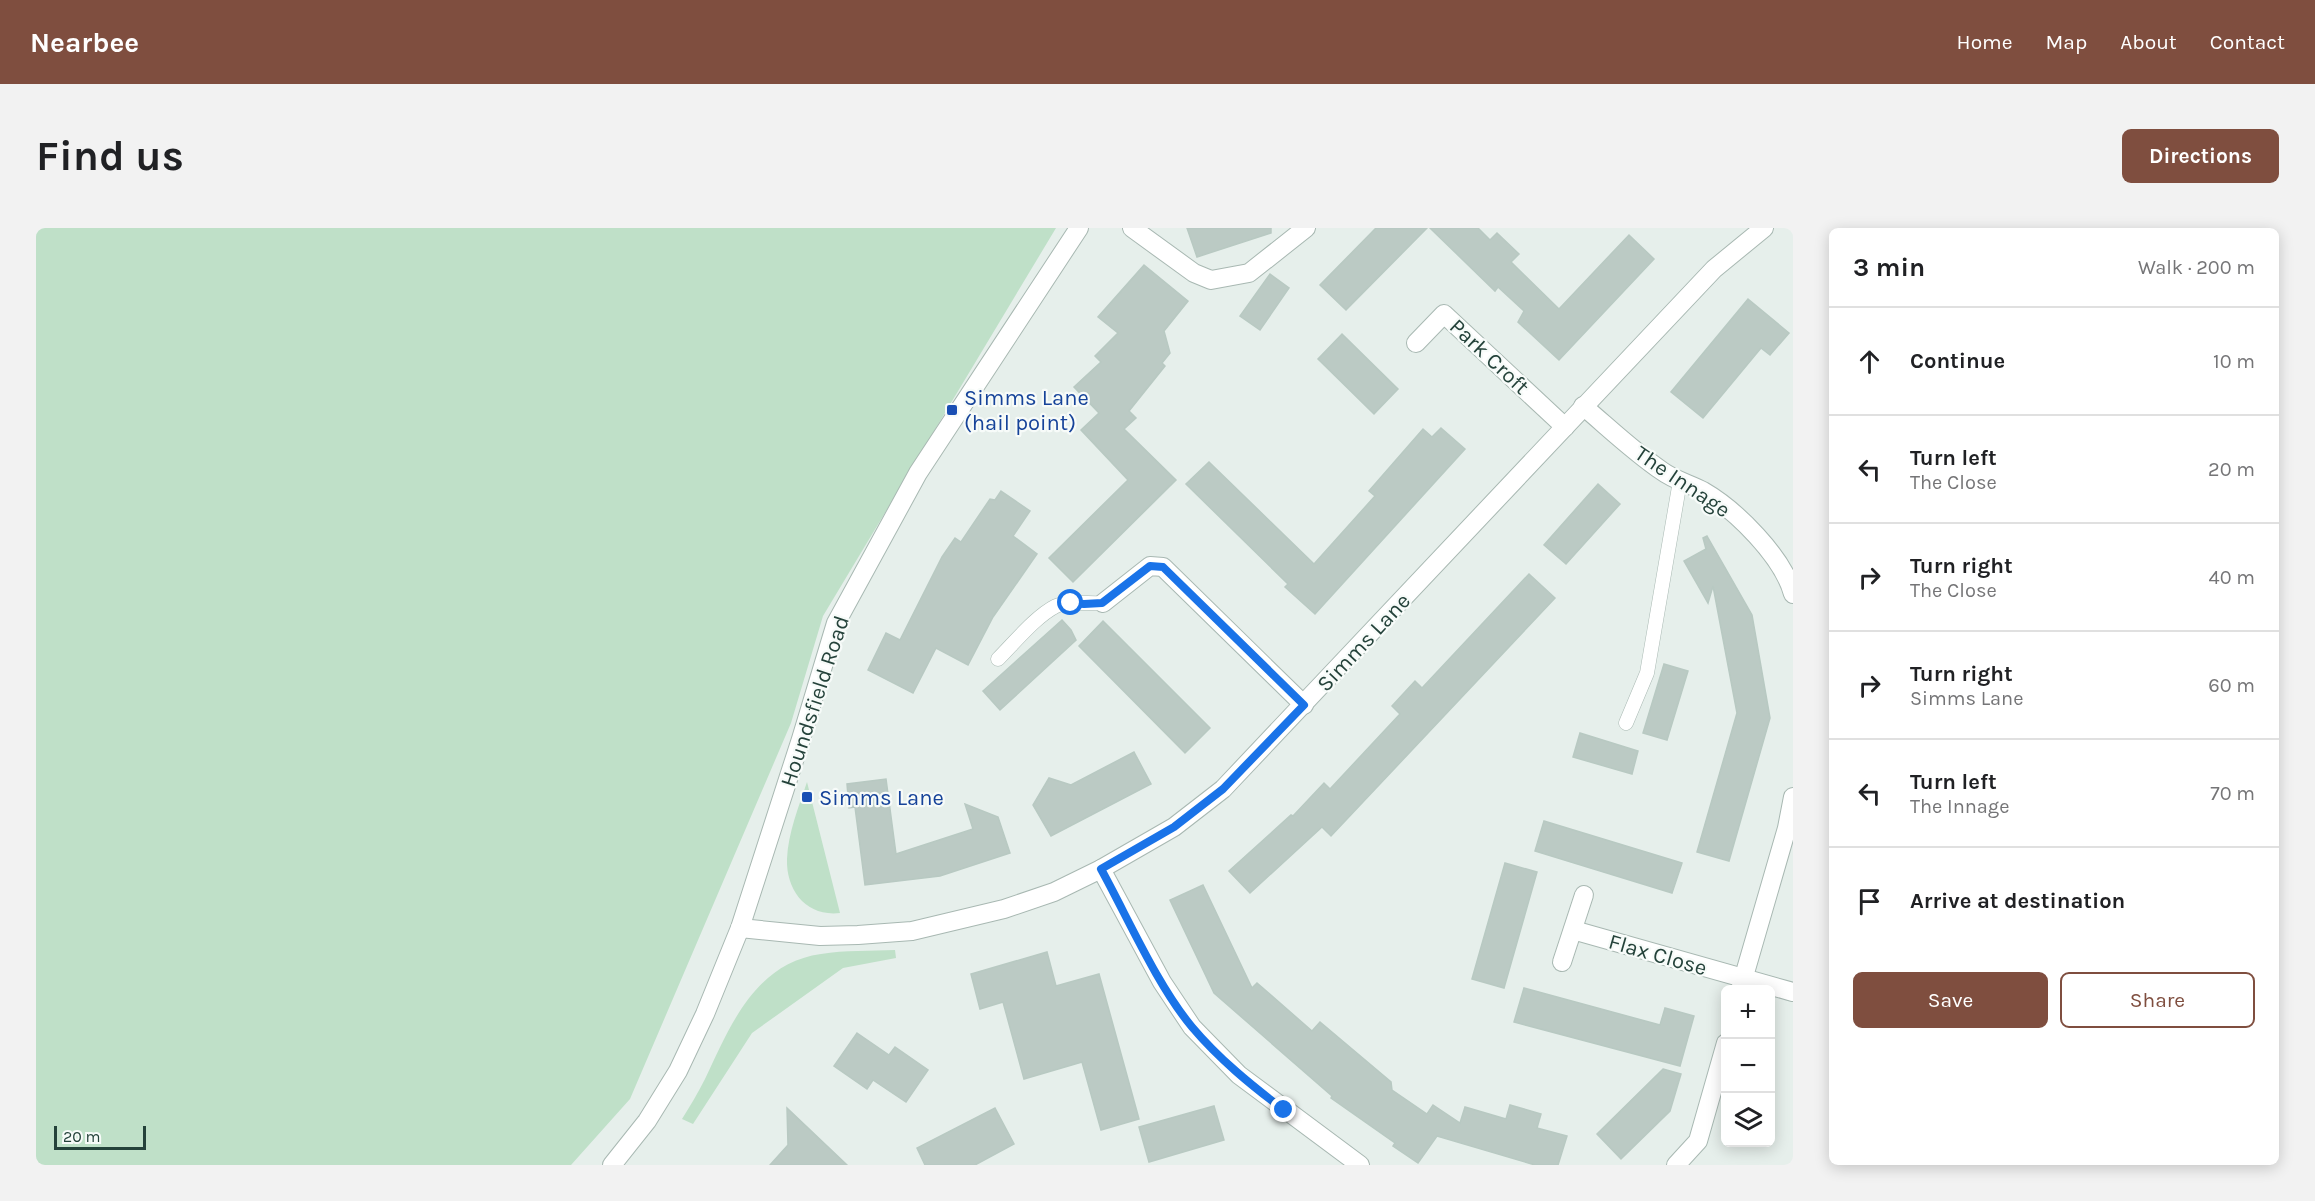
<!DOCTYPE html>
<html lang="en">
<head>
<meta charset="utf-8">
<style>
  :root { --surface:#fff; --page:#f2f2f2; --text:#202124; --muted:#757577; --line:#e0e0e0; --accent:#7f4e3f }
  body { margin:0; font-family:Karla,sans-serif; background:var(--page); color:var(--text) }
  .controls { position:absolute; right:18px; bottom:18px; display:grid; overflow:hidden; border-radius:9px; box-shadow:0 3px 15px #0003 }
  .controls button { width:54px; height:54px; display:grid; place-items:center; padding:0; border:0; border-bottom:2px solid var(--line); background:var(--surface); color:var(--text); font:30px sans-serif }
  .scale { position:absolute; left:18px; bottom:15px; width:92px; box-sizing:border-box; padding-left:6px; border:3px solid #24423a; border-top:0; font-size:16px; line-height:21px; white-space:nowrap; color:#24423a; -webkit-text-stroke:4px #f7fbf9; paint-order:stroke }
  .stop { position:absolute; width:18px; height:18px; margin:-14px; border:4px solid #1a73e8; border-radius:50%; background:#fff }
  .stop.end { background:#1a73e8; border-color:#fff; box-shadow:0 2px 6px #0008 }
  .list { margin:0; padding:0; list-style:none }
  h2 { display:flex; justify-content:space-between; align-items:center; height:78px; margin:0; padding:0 24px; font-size:26px }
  h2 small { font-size:20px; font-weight:400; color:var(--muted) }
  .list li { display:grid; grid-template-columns:39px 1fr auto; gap:18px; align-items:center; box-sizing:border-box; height:108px; padding:0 24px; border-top:2px solid var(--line) }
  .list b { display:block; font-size:22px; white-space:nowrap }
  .list p { margin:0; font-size:20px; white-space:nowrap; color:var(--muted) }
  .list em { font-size:20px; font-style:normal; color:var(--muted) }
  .actions { display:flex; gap:12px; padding:18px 24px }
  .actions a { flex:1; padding:14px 0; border:2px solid var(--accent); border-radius:9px; text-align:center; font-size:21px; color:var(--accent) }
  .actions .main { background:var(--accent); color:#fff }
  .icon { flex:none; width:33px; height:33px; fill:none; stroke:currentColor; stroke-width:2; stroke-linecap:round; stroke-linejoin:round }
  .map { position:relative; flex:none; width:1757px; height:937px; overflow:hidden; border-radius:9px }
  header { display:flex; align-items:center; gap:36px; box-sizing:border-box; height:84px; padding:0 30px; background:var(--accent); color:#fff }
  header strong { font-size:28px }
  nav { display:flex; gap:33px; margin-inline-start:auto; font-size:21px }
  .intro { display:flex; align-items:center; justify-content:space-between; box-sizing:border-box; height:144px; padding:0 36px }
  h1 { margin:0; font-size:42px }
  .button { padding:15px 27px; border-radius:9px; background:var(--accent); color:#fff; font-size:21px; font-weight:700 }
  main { display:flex; gap:36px; padding:0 36px }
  aside { flex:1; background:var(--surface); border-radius:9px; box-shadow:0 3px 15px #0003 }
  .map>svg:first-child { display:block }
  .green { fill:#bfe0c8 }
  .building { fill:#bbcac4; stroke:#b8c9c2; stroke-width:1.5 }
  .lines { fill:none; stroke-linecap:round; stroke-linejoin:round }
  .service-casing { stroke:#a8b8b2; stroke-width:15 }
  .minor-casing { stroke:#a8b8b2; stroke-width:20 }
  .tertiary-casing { stroke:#a8b8b2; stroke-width:20 }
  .service { stroke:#fff; stroke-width:14 }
  .minor { stroke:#fff; stroke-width:18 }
  .tertiary { stroke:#fff; stroke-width:18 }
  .route { stroke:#1a73e8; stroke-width:8 }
  .transit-dot { fill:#1a4fb4; stroke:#f7fbf9; stroke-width:2 }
  .labels { text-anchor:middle; stroke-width:4.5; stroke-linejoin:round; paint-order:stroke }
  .street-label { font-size:22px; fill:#24423a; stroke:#f7fbf9 }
  .transit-label { font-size:22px; fill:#164399; stroke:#f7fbf9; text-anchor:start }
</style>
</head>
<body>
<header>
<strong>Nearbee</strong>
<nav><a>Home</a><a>Map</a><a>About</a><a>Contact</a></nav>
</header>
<div class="intro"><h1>Find us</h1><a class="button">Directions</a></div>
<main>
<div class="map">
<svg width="1757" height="937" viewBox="0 0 1757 937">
  <rect width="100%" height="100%" fill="#e6efeb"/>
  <!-- green -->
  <g class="green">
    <polygon points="0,0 1020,0 787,388 755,495 594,871 535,937 0,937"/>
    <path d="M771 554 804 685C771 689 750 663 751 631 752 605 763 578 771 554Z"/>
    <path d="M859 722 860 730 807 740 716 805 657 896 646 891C654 878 662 865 669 851 694 798 719 735 785 726 809 722 835 723 859 722Z"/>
  </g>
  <!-- building -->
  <g class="building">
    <polygon points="1151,0 1235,0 1235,5 1161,29"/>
    <polygon points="1340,0 1391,0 1310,82 1284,57"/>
    <polygon points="1394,0 1442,0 1454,12 1461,5 1483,26 1475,34 1523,81 1593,7 1618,31 1523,132 1482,94 1488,83 1462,59 1459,63"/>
    <polygon points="1108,37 1152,73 1128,103 1134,125 1126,135 1129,138 1093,183 1100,190 1088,201 1140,252 1037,354 1013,330 1092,252 1045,202 1063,185 1038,159 1065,134 1059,128 1082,105 1062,89"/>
    <polygon points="1234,46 1253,60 1224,102 1204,88"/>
    <polygon points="1712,71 1753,105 1734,127 1725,120 1667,190 1635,164"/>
    <polygon points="1306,106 1362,161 1338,186 1282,131"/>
    <polygon points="1405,200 1429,221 1279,386 1249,359 1252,356 1150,256 1173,234 1278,336 1339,268 1333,263 1387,201 1396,209"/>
    <polygon points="1562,256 1584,276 1530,336 1508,317"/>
    <polygon points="965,263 994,283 977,308 1001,326 957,389 932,437 900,420 877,465 832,442 850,405 864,412 906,329 919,310 925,314 954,271 959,272"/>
    <polygon points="1671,308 1716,387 1734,490 1693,633 1661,624 1701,485 1677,358 1672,375 1648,333 1670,321 1667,310"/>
    <polygon points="1493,346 1519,370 1295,608 1286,599 1214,665 1193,643 1255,587 1257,588 1288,555 1294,561 1364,486 1356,478 1379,453 1386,460"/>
    <polygon points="1026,392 1035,402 1040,412 964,482 947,463"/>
    <polygon points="1067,393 1174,500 1149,525 1043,418"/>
    <polygon points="1628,436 1652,443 1631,512 1607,505"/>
    <polygon points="1544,505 1602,523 1596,546 1537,529"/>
    <polygon points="1098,524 1115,556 1015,608 997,577 1013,550 1035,557"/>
    <polygon points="850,551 860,626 937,601 929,576 962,589 974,625 904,648 829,657 819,579 813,580 811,556"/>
    <polygon points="1508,593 1646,635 1636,665 1499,623"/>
    <polygon points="1469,635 1501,644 1468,760 1436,751"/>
    <polygon points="1167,657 1216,760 1221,755 1276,803 1284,794 1355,854 1356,862 1391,886 1397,877 1424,895 1429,879 1470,891 1474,877 1505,886 1501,900 1531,908 1522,937 1499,937 1401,908 1382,935 1357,918 1359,915 1295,870 1296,868 1178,765 1134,672"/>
    <polygon points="1011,724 1020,758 1063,746 1103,891 1065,902 1046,834 988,851 967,774 944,781 935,746"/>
    <polygon points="1488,760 1624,797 1629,780 1658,788 1644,838 1478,794"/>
    <polygon points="821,805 853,827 859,819 892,842 870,874 837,852 831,861 798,838"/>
    <polygon points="1627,841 1645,846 1634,883 1585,931 1561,906"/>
    <polygon points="1178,878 1188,912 1113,934 1103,899"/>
    <polygon points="751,880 811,937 734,937 752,917"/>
    <polygon points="959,880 978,916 939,937 889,937 881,920"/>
  </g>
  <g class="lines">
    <!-- service casing -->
    <g class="service-casing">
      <g id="service">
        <path d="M962 431C978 415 1000 388 1020 378 1031 373 1054 376 1067 375"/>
        <polyline points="1590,495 1611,445 1644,253"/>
      </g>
    </g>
    <!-- minor casing -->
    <g class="minor-casing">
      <g id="minor">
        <polyline points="1096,0 1158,45 1175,52 1213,45 1270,0"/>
        <polyline points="1380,115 1408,86 1529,199"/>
        <path d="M1547 178C1573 200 1598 224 1626 243 1638 252 1654 256 1667 263 1700 282 1747 329 1757 366"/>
        <polyline points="1067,375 1114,338 1127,339 1268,477"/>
        <polyline points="1065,641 1126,754 1156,799 1203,847 1324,937"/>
        <polyline points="704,700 784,708 822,707 876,703 968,681 1018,664 1065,641 1138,599 1187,561 1678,41 1728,0"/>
        <polyline points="1537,702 1757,764"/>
        <polyline points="1526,734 1548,667"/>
        <polyline points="1704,762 1751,600 1757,569"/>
        <polyline points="1640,937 1662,913 1690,815"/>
      </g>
    </g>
    <!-- tertiary casing -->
    <g class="tertiary-casing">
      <polyline id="tertiary" points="576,937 611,893 642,843 669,786 704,700 765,511 800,395 882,245 1043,0"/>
    </g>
    <!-- service -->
    <use href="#service" class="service"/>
    <!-- minor -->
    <use href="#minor" class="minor"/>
    <!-- tertiary -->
    <use href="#tertiary" class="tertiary"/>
  </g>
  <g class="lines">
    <!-- route -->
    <path class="route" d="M1035 375 1048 376 1066 375 1114 338 1127 339 1268 477 1187 561 1138 599 1065 641C1092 690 1121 757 1156 799 1183 831 1215 857 1248 882"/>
  </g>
  <!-- markers -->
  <g class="transit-dot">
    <rect x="910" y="176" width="12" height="12" rx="3"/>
    <rect x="765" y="563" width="12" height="12" rx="3"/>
  </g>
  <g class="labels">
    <!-- street labels -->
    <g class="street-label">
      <text transform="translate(1454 128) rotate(43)" y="8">Park Croft</text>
      <text transform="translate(1647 253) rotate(34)" y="8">The Innage</text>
      <text transform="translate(1327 414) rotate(-47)" y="8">Simms Lane</text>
      <text transform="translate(778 473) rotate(-72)" y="8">Houndsfield Road</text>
      <text transform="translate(1622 726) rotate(16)" y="8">Flax Close</text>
    </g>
    <!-- transit labels -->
    <g class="transit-label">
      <text x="928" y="177">Simms Lane<tspan x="928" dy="25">(hail point)</tspan></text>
      <text x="783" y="577">Simms Lane</text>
    </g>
  </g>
</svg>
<div class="controls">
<button>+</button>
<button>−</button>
<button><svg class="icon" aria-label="layers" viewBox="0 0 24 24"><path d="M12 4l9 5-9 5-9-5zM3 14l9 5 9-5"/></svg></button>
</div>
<div class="scale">20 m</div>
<div class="stop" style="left:1035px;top:375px"></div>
<div class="stop end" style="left:1248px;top:882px"></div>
</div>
<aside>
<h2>3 min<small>Walk · 200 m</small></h2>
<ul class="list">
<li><svg class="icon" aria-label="ahead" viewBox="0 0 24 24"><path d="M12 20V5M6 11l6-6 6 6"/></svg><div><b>Continue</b></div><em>10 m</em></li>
<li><svg class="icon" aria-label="left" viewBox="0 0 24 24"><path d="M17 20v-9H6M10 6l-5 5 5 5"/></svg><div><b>Turn left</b><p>The Close</p></div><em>20 m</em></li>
<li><svg class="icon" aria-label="right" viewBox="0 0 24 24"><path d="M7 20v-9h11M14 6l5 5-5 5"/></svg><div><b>Turn right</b><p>The Close</p></div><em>40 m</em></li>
<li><svg class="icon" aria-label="right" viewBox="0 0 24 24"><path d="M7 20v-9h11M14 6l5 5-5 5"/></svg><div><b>Turn right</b><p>Simms Lane</p></div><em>60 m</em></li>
<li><svg class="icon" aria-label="left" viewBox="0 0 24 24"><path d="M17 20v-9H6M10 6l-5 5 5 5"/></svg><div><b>Turn left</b><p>The Innage</p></div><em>70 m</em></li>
<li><svg class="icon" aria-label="arrive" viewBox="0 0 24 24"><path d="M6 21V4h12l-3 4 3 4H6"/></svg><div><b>Arrive at destination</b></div></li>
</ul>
<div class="actions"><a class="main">Save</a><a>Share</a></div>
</aside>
</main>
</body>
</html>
